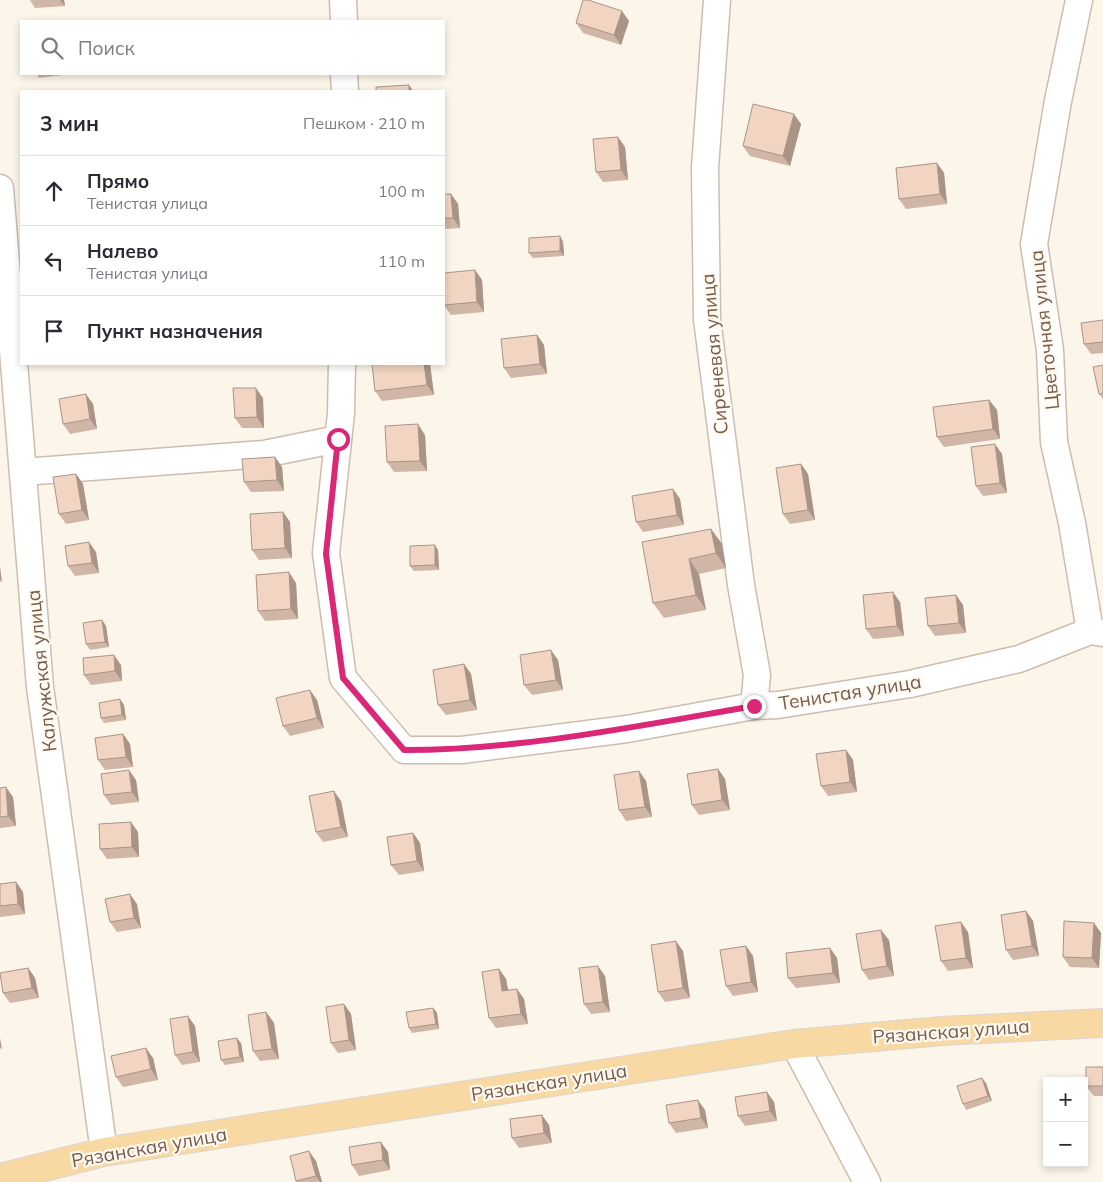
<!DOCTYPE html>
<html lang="ru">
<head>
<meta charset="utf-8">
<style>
  :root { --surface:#fff; --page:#f2f2f3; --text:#2b2b33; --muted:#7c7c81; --line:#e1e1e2 }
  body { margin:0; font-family:Mulish,sans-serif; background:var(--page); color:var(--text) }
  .controls { position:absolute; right:15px; bottom:15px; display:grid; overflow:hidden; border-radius:0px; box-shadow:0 2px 8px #0003 }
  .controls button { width:45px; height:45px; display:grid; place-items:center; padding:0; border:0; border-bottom:1px solid var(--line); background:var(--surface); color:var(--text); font:25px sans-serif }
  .stop { position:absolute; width:15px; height:15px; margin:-11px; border:4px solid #db2777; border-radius:50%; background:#fff }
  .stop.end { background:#db2777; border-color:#fff; box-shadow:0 1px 5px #0008 }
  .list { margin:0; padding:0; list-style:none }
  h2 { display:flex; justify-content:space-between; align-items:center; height:65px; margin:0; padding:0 20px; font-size:21px }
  h2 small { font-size:16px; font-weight:400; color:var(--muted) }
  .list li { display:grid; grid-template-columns:32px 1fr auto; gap:15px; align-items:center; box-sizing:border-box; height:70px; padding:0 20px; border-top:1px solid var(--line) }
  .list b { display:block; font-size:19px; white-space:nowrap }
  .list p { margin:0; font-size:16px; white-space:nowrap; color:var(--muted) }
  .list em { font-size:16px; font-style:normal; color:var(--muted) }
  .icon { flex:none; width:28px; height:28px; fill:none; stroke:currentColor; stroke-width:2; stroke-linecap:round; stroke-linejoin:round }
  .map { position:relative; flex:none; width:1103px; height:1182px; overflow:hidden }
  .search { position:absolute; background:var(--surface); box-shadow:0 2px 8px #0003; left:20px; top:20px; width:425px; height:55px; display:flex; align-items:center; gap:12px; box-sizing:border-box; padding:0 18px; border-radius:0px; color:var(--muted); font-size:19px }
  .panel { position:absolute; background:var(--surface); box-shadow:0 2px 8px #0003; left:20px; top:90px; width:425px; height:275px; border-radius:0px }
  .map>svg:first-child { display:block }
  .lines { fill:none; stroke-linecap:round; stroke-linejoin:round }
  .minor-casing { stroke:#cebdae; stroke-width:29 }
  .major-casing { stroke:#dcd4d0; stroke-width:30 }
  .minor { stroke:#fff; stroke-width:26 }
  .major { stroke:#f9d9a3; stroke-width:28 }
  .wall { fill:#cfb6a6 }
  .shaded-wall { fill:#a99487 }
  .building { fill:#f1d4c1; stroke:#a99487 }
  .route { stroke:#db2777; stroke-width:6 }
  .labels { text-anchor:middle; stroke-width:4.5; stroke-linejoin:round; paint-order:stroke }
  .street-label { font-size:19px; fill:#775b4c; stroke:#fff9f0 }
</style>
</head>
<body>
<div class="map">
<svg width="1103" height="1182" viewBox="0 0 1103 1182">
  <rect width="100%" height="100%" fill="#fcf5e9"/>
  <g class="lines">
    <!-- minor casing -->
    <g class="minor-casing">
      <g id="minor">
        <polyline points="343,0 344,21"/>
        <polyline points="717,0 705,168 707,319 741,585 757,675 754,706"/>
        <polyline points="1079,0 1058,101 1034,244 1050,350 1054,442 1072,523 1090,631"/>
        <polyline points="344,74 345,91"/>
        <polyline points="0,188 40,687 104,1152"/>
        <polyline points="342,364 341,413 326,553 343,678 404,750 462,750 627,729 754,706 778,705 910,684 1019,659 1090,631 1103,633"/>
        <polyline points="23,472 264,454 338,439"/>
        <polyline points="794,1044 867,1182"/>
      </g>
    </g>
    <!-- major casing -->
    <g class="major-casing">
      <polyline id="major" points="0,1178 104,1152 794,1044 942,1031 1103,1023"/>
    </g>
    <!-- minor -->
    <use href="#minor" class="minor"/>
    <!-- major -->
    <use href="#major" class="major"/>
  </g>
  <!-- wall -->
  <g class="wall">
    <polygon points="30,0 64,0 65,6 35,8"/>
    <polygon points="629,21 621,45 583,33 576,23"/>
    <polygon points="37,74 70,74 39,78"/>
    <polygon points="801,124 790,166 750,156 743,146"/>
    <polygon points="625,147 628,180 603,182 596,172"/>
    <polygon points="937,163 944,173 947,204 906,209 899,199"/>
    <polygon points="444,194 451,194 458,204 460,228 444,229"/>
    <polygon points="560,236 563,242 564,256 533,258 529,253"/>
    <polygon points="475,270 482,280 484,312 451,315 444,305"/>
    <polygon points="1103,320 1103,353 1091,354 1084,344"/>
    <polygon points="537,335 544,345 547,374 511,378 504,368"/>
    <polygon points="372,364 430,364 434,395 382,401 375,391"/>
    <polygon points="1103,365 1103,399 1099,394"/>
    <polygon points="263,398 264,428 242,428 235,418"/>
    <polygon points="989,400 997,410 1000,439 944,447 937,437"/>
    <polygon points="93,404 97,429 70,434 63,424"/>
    <polygon points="425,435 427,471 394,472 387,462"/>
    <polygon points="1002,454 1007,493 983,496 976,486"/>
    <polygon points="275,457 282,467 284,491 251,492 244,482"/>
    <polygon points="801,464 808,474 815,520 790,524 783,514"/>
    <polygon points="76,474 83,484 89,520 66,524 59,514"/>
    <polygon points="673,489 680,499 684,525 643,532 636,522"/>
    <polygon points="283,512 290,522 292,558 259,560 252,550"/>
    <polygon points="711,529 722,544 726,568 699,574 706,610 664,618 653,603"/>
    <polygon points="438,550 439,570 414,571 410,566"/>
    <polygon points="96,552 99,573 75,576 68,566"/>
    <polygon points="296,583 298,619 265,621 258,611"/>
    <polygon points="956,595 963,605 966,633 935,636 928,626"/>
    <polygon points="900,602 904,636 873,639 866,629"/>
    <polygon points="102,620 106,626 109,647 90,650 86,644"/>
    <polygon points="558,660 563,690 532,695 524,685"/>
    <polygon points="464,664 471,674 477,710 446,715 438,705"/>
    <polygon points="121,665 122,681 91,685 84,675"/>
    <polygon points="317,700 324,728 290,736 283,726"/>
    <polygon points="124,705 126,720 104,723 101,718"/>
    <polygon points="123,734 130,744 133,767 105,770 98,760"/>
    <polygon points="846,750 853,760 857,792 828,796 821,786"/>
    <polygon points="718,769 725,779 730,810 699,815 692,805"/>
    <polygon points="639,771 646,781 652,817 626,821 619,810"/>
    <polygon points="136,780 139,802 111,805 104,795"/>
    <polygon points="0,788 13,797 16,826 0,828"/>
    <polygon points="341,801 348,837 323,842 316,832"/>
    <polygon points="138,832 139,857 107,859 100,849"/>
    <polygon points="413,833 420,843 424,871 399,875 391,865"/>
    <polygon points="16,882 23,892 25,914 0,917 0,884"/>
    <polygon points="137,904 141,928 117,932 110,922"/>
    <polygon points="1026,911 1033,921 1039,956 1013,960 1006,950"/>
    <polygon points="1094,923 1101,933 1099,968 1070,967 1063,957"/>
    <polygon points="968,932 973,968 948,971 941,961"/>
    <polygon points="889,940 894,976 869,980 862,970"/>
    <polygon points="746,946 753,956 758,992 733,996 726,986"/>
    <polygon points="830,948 837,958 840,983 796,988 788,978"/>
    <polygon points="683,951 690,998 665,1002 658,992"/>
    <polygon points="28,968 35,978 39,998 10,1003 3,993"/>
    <polygon points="499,969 506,979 508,990 524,999 528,1024 496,1028 489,1018"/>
    <polygon points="605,976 610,1012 591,1014 584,1004"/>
    <polygon points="344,1004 351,1014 356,1050 338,1053 331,1043"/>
    <polygon points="433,1008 437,1013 439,1029 412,1033 409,1028"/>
    <polygon points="266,1012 274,1023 279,1059 260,1061 253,1051"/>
    <polygon points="195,1026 200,1062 182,1065 175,1055"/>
    <polygon points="241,1043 244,1062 225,1065 221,1060"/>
    <polygon points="153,1058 158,1080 123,1087 116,1077"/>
    <polygon points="1103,1067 1103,1096 1094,1096 1086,1086"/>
    <polygon points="986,1083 992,1101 966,1110 963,1104"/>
    <polygon points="774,1102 777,1121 745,1126 738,1116"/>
    <polygon points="705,1110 708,1128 676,1133 669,1123"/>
    <polygon points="549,1125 552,1143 519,1148 512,1138"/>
    <polygon points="388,1152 390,1170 359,1176 352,1165"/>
    <polygon points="316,1161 322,1182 297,1182 296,1181"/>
  </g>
  <!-- shaded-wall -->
  <g class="shaded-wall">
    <polygon points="60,0 64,0 65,6"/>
    <polygon points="622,11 629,21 621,45 614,35"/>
    <polygon points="409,85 413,91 409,91"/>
    <polygon points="794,114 801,124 790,166 783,156"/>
    <polygon points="618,137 625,147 628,180 621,170"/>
    <polygon points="937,163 944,173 947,204 940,194"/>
    <polygon points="451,194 458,204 460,228 453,218"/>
    <polygon points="560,236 563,242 564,256 560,251"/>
    <polygon points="475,270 482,280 484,312 477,302"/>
    <polygon points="537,335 544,345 547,374 540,364"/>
    <polygon points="424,364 430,364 434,395 427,385"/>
    <polygon points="256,388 263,398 264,428 257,417"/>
    <polygon points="86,394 93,404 97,429 90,419"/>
    <polygon points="989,400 997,410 1000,439 993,429"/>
    <polygon points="418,424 425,435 427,471 420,461"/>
    <polygon points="995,444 1002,454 1007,493 1000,483"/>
    <polygon points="275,457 282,467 284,491 277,480"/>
    <polygon points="801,464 808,474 815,520 808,510"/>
    <polygon points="76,474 83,484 89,520 82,510"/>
    <polygon points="673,489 680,499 684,525 677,515"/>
    <polygon points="283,512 290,522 292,558 285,548"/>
    <polygon points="711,529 722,544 726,568 716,553"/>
    <polygon points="89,542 96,552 99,573 92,563"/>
    <polygon points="435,545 438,550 439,570 435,565"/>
    <polygon points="689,559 699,574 706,610 696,595"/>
    <polygon points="0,566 2,583 0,580"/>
    <polygon points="289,572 296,583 298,619 291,609"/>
    <polygon points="893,592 900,602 904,636 897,626"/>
    <polygon points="956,595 963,605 966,633 959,623"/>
    <polygon points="102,620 106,626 109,647 105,642"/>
    <polygon points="551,650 558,660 563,690 556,680"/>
    <polygon points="114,655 121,665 122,681 115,671"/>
    <polygon points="464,664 471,674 477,710 470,700"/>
    <polygon points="310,690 317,700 324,728 317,718"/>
    <polygon points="120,699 124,705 126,720 122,715"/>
    <polygon points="123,734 130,744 133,767 126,757"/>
    <polygon points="846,750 853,760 857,792 850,782"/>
    <polygon points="718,769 725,779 730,810 722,800"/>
    <polygon points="129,770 136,780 139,802 132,792"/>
    <polygon points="639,771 646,781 652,817 645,807"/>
    <polygon points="6,787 13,797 16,826 8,816"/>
    <polygon points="334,791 341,801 348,837 341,827"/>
    <polygon points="131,822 138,832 139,857 132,847"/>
    <polygon points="413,833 420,843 424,871 417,861"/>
    <polygon points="16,882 23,892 25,914 18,904"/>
    <polygon points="130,894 137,904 141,928 134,918"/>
    <polygon points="1026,911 1033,921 1039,956 1032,946"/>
    <polygon points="961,922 968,932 973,968 966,958"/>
    <polygon points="1094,923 1101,933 1099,968 1092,958"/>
    <polygon points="881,930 889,940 894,976 887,966"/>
    <polygon points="676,941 683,951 690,998 683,988"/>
    <polygon points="746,946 753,956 758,992 751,982"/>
    <polygon points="830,948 837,958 840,983 833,973"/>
    <polygon points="598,966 605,976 610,1012 603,1002"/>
    <polygon points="28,968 35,978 39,998 32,988"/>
    <polygon points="499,969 506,979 510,1001 502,991"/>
    <polygon points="517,989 524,999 528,1024 521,1014"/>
    <polygon points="344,1004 351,1014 356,1050 349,1040"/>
    <polygon points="433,1008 437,1013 439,1029 436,1024"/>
    <polygon points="266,1012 274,1023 279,1059 272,1049"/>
    <polygon points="188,1016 195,1026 200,1062 193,1052"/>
    <polygon points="0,1038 2,1050 0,1047"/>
    <polygon points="237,1038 241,1043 244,1062 240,1057"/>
    <polygon points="146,1048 153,1058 158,1080 151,1069"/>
    <polygon points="982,1078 986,1083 992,1101 988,1096"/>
    <polygon points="767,1092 774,1102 777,1121 770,1111"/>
    <polygon points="698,1100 705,1110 708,1128 701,1118"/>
    <polygon points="542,1115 549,1125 552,1143 544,1133"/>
    <polygon points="381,1142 388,1152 390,1170 383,1160"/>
    <polygon points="309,1151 316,1161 322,1182 320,1182 316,1176"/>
  </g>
  <!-- building -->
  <g class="building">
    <polygon points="583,0 588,0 622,11 614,35 576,23"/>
    <polygon points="409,85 409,91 376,91 376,87"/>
    <polygon points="753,104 794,114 783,156 743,146"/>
    <polygon points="618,137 621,170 596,172 593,139"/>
    <polygon points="937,163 940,194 899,199 896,168"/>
    <polygon points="444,194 451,194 453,218 444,218"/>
    <polygon points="560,236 560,251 529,253 529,238"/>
    <polygon points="475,270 477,302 444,305 444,273"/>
    <polygon points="1103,320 1103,342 1084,344 1081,323"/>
    <polygon points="537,335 540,364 504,368 501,339"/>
    <polygon points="372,364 424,364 427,385 375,391"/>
    <polygon points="1103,365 1103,393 1099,394 1093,367"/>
    <polygon points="233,388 256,388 257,417 235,418"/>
    <polygon points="86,394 90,419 63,424 59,399"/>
    <polygon points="989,400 993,429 937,437 933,407"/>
    <polygon points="418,424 420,461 387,462 385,426"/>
    <polygon points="995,444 1000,483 976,486 971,447"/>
    <polygon points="275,457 277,480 244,482 242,459"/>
    <polygon points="801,464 808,510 783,514 776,468"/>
    <polygon points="76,474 82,510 59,514 53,477"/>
    <polygon points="673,489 677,515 636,522 632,496"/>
    <polygon points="283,512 285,548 252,550 250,514"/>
    <polygon points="711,529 716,553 689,559 696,595 653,603 642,542"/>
    <polygon points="89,542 92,563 68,566 65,546"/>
    <polygon points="435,545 435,565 410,566 410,546"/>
    <polygon points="289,572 291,609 258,611 256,575"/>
    <polygon points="893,592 897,626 866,629 863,595"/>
    <polygon points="956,595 959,623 928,626 925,598"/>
    <polygon points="102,620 105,642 86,644 83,623"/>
    <polygon points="551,650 556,680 524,685 520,655"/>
    <polygon points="114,655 115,671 84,675 83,658"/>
    <polygon points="464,664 470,700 438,705 433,670"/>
    <polygon points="310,690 317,718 283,726 276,698"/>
    <polygon points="120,699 122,715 101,718 99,703"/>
    <polygon points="123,734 126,757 98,760 95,738"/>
    <polygon points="846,750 850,782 821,786 816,754"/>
    <polygon points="718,769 722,800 692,805 687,774"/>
    <polygon points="129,770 132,792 104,795 101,774"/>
    <polygon points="639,771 645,807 619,810 614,775"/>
    <polygon points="6,787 8,816 0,817 0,788"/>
    <polygon points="334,791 341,827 316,832 309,796"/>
    <polygon points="131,822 132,847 100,849 99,824"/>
    <polygon points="413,833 417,861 391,865 387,837"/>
    <polygon points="16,882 18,904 0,906 0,884"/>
    <polygon points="130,894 134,918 110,922 105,899"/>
    <polygon points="1026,911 1032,946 1006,950 1001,915"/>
    <polygon points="1064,921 1094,923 1092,958 1063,957"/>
    <polygon points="961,922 966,958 941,961 935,926"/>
    <polygon points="881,930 887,966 862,970 856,934"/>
    <polygon points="676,941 683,988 658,992 651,945"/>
    <polygon points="746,946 751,982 726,986 720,950"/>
    <polygon points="830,948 833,973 788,978 786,953"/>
    <polygon points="598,966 603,1002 584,1004 579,968"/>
    <polygon points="28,968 32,988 3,993 0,973"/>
    <polygon points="499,969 502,991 517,989 521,1014 489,1018 482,972"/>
    <polygon points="344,1004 349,1040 331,1043 326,1007"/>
    <polygon points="433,1008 436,1024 409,1028 406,1012"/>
    <polygon points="266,1012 272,1049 253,1051 248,1015"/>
    <polygon points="188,1016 193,1052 175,1055 170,1019"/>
    <polygon points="237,1038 240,1057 221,1060 218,1041"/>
    <polygon points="146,1048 151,1069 116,1077 111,1056"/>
    <rect x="1086" y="1067" width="17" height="19"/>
    <polygon points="982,1078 988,1096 963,1104 957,1086"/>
    <polygon points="767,1092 770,1111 738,1116 735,1097"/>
    <polygon points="698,1100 701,1118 669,1123 666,1105"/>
    <polygon points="542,1115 544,1133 512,1138 510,1119"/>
    <polygon points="381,1142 383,1160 352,1165 349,1147"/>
    <polygon points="309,1151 316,1176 296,1181 290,1156"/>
  </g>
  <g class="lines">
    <!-- route -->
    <path class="route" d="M338 439 326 554 343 678 404 750C521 750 638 726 754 706"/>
  </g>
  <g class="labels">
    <!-- street labels -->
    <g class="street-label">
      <text transform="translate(1044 330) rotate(-96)" y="7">Цветочная улица</text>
      <text transform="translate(714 354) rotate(-95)" y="7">Сиреневая улица</text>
      <text transform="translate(41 671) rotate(-96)" y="7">Калужская улица</text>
      <text transform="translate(850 692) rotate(-9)" y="7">Тенистая улица</text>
      <text transform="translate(951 1031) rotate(-4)" y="7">Рязанская улица</text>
      <text transform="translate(549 1082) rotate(-9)" y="7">Рязанская улица</text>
      <text transform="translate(149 1147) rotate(-10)" y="7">Рязанская улица</text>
    </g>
  </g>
</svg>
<div class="controls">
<button>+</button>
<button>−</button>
</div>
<div class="stop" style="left:338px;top:439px"></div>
<div class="stop end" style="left:754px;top:706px"></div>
<div class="search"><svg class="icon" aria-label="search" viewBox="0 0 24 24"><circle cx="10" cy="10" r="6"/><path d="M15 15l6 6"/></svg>Поиск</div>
<section class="panel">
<h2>3 мин<small>Пешком · 210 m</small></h2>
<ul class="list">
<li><svg class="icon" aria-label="ahead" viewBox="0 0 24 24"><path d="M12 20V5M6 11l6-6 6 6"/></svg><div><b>Прямо</b><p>Тенистая улица</p></div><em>100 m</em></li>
<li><svg class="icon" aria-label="left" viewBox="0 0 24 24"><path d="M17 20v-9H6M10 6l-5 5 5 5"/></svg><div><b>Налево</b><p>Тенистая улица</p></div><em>110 m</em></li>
<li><svg class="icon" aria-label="arrive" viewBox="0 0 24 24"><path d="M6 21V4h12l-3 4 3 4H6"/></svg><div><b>Пункт назначения</b></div></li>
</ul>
</section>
</div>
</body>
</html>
